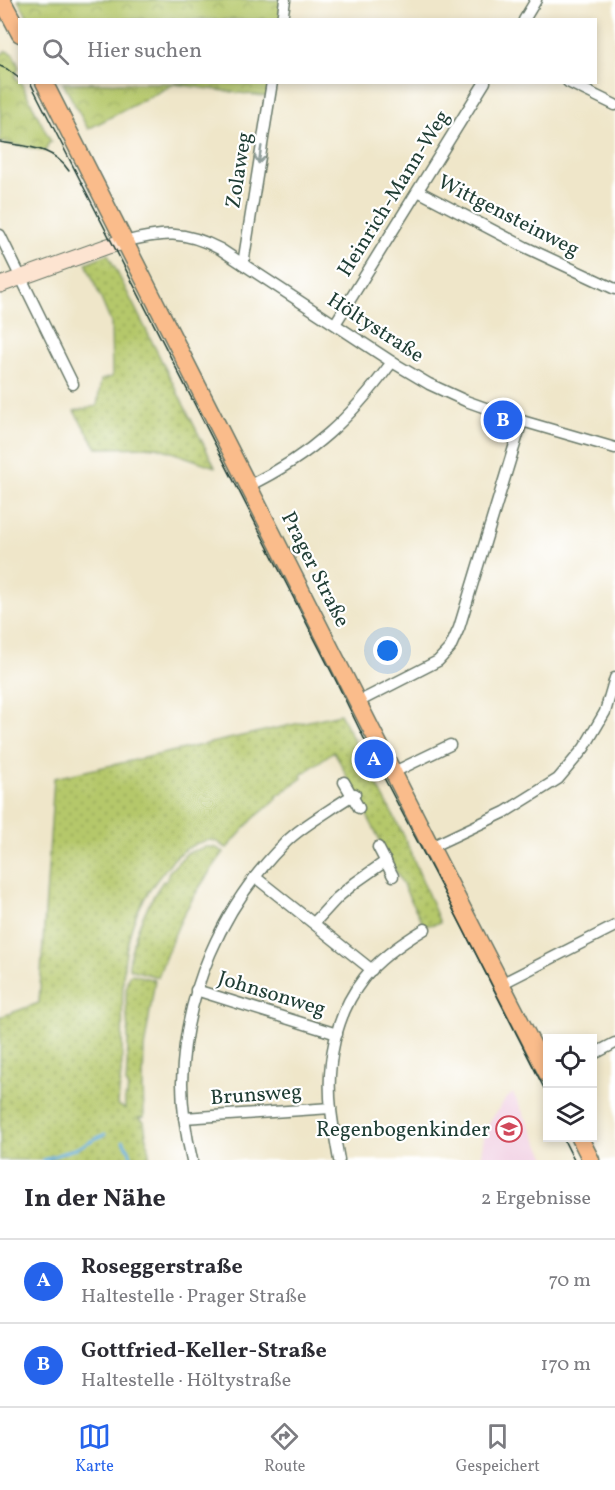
<!DOCTYPE html>
<html lang="de">
<head>
<meta charset="utf-8">
<style>
  :root { --surface:#fff; --page:#f2f2f3; --text:#2b2b33; --muted:#7c7c81; --line:#e1e1e2; --accent:#2563eb }
  body { margin:0; font-family:Vollkorn,serif; background:var(--page); color:var(--text) }
  .controls { position:absolute; right:18px; bottom:18px; display:grid; overflow:hidden; border-radius:0px; box-shadow:0 3px 9px #0003 }
  .controls button { width:54px; height:54px; display:grid; place-items:center; padding:0; border:0; border-bottom:2px solid var(--line); background:var(--surface); color:var(--text); font:30px sans-serif }
  .you { position:absolute; left:388px; top:651px; width:21px; height:21px; margin:-15px; border:4px solid #fff; border-radius:50%; background:#1a73e8; box-shadow:0 0 0 9px #1a73e833 }
  .badge { display:grid; place-items:center; width:39px; height:39px; border-radius:50%; background:var(--accent); color:#fff; font-size:20px; font-weight:700 }
  .pin { position:absolute; translate:-50% -50%; border:3px solid #fff; box-shadow:0 2px 6px #0006 }
  .list { margin:0; padding:0; list-style:none }
  h2 { display:flex; justify-content:space-between; align-items:center; height:78px; margin:0; padding:0 24px; font-size:26px }
  h2 small { font-size:20px; font-weight:400; color:var(--muted) }
  .list li { display:grid; grid-template-columns:39px 1fr auto; gap:18px; align-items:center; box-sizing:border-box; height:84px; padding:0 24px; border-top:2px solid var(--line) }
  .list b { display:block; font-size:22px; white-space:nowrap }
  .list p { margin:0; font-size:20px; white-space:nowrap; color:var(--muted) }
  .list em { font-size:20px; font-style:normal; color:var(--muted) }
  .icon { flex:none; width:33px; height:33px; fill:none; stroke:currentColor; stroke-width:2; stroke-linecap:round; stroke-linejoin:round }
  .map { position:relative; flex:none; width:615px; height:1160px; overflow:hidden }
  .search { position:absolute; background:var(--surface); box-shadow:0 3px 9px #0003; left:18px; right:18px; top:18px; height:66px; display:flex; align-items:center; gap:15px; box-sizing:border-box; padding:0 21px; border-radius:0px; color:var(--muted); font-size:22px }
  .sheet { height:246px; background:var(--surface) }
  nav { display:flex; justify-content:space-around; align-items:center; box-sizing:border-box; height:84px; border-top:2px solid var(--line); background:var(--surface); font-size:16px; color:var(--muted) }
  nav a { display:grid; justify-items:center; gap:3px }
  nav .on { color:var(--accent) }
  .map>svg:first-child { display:block }
  .built { fill:#f1d0e3 }
  .grass { fill:url(#grass-dots); stroke:#6a8250; stroke-width:1.5 }
  .park { fill:url(#park-crowns); stroke:#6a8250; stroke-width:1.5 }
  .lines { fill:none; stroke-linecap:round; stroke-linejoin:round }
  .stream { stroke:#67b0df; stroke-width:3 }
  .street-casing { stroke:#687868; stroke-width:13 }
  .secondary-casing { stroke:#687868; stroke-width:17 }
  .primary-casing { stroke:#687868; stroke-width:19 }
  .street { stroke:#fff; stroke-width:10 }
  .secondary { stroke:#fde4d1; stroke-width:15 }
  .primary { stroke:#fabc8b; stroke-width:16 }
  .tram { stroke:#1f3d34; stroke-width:1.5 }
  .oneway { stroke:#8f9e9a }
  .labels { text-anchor:middle; stroke-width:4.5; stroke-linejoin:round; paint-order:stroke }
  .street-label { font-size:21px; fill:#1f3d34; stroke:#fff }
  .poi-label { font-size:21px; fill:#1f3d34; stroke:#fff; text-anchor:end }
</style>
</head>
<body>
<div class="map">
<svg width="615" height="1160" viewBox="0 0 615 1160">
  <defs>
    <pattern id="grass-dots" width="8" height="8" patternUnits="userSpaceOnUse" patternTransform="scale(1.5)"><rect width="8" height="8" fill="#b5c86b"/><path d="M2 2h.1M6 6h.1" fill="none" stroke="#93a459" stroke-width="1.8" stroke-linecap="round"/></pattern>
    <pattern id="park-crowns" width="20" height="18" patternUnits="userSpaceOnUse" patternTransform="scale(1.5)"><rect width="20" height="18" fill="#b5c86b"/><path d="M2 6a3 3 0 1 1 6 0M12 15a3 3 0 1 1 6 0" fill="none" stroke="#93a459"/></pattern>
  </defs>
  <rect width="100%" height="100%" fill="#fff"/>
  <filter id="ink" filterUnits="userSpaceOnUse"><feTurbulence type="fractalNoise" baseFrequency=".0167" numOctaves="2"/><feDisplacementMap in="SourceGraphic" scale="12" xChannelSelector="R" yChannelSelector="G"/><feConvolveMatrix kernelMatrix="1 2 1 2 8 2 1 2 1" color-interpolation-filters="sRGB"/></filter>
  <filter id="wash" filterUnits="userSpaceOnUse"><feTurbulence type="fractalNoise" baseFrequency=".008" numOctaves="4" result="noise"/><feDisplacementMap in="SourceGraphic" scale="24" xChannelSelector="R" yChannelSelector="G"/><feGaussianBlur stdDeviation="1.35" result="paint"/><feColorMatrix in="noise" values="0 0 0 0 0 0 0 0 0 0 0 0 0 0 0 0 0 1.4 0 .05"/><feComposite in="paint" operator="in"/></filter>
  <g filter="url(#wash)">
    <rect width="100%" height="100%" fill="#efe6c9"/>
    <!-- built -->
    <polygon class="built" points="513,1093 547,1160 480,1160 484,1137 490,1121 505,1100"/>
    <!-- grass -->
    <g class="grass">
      <polygon points="108,254 215,467 157,447 97,448 74,411 97,406 101,380 112,377 111,323 86,263"/>
      <path d="M340 714 403 834 440 923 424 926 334 751 301 775 302 778 276 797 277 799 253 819 227 848C223 846 219 843 215 841 202 837 179 852 171 862 159 877 146 893 138 911 117 957 124 1006 122 1055 122 1072 119 1088 118 1105L125 1109V1097L127 1096 128 1085 126 1084C127 1068 128 1052 128 1037 128 1021 123 989 129 975L132 974 155 980 144 1049 143 1083 144 1117 138 1118 144 1122 150 1160H0V1017L39 1003 54 778Z"/>
      <path d="M206 847H214L224 852C210 871 196 891 185 912 174 933 166 955 158 977L133 970 129 968V964C133 934 146 906 163 881L165 882 169 875 168 873 187 853Z"/>
    </g>
    <!-- park -->
    <g class="park">
      <polygon points="18,0 285,0 282,20 29,19"/>
      <polygon points="6,51 13,54 19,67 15,77 21,83 51,142 48,144 46,151 0,142 0,55"/>
      <polygon points="63,83 272,83 269,97 174,84 88,129"/>
    </g>
    <g class="lines">
      <!-- stream -->
      <g class="stream">
        <polyline points="123,1141 129,1150 132,1160"/>
        <polyline points="43,1160 77,1148 105,1134"/>
      </g>
    </g>
  </g>
  <g filter="url(#ink)">
    <g class="lines">
      <!-- street casing -->
      <g class="street-casing">
        <g id="street">
          <polyline points="282,20 285,0"/>
          <polyline points="524,20 536,0"/>
          <polyline points="568,82 615,105"/>
          <polyline points="418,191 525,247 615,289"/>
          <polyline points="0,235 73,384"/>
          <path d="M124 242C163 232 184 230 220 249L392 362 429 384 466 401 522 421 615 448"/>
          <polyline points="243,264 272,82"/>
          <polyline points="335,324 485,82"/>
          <path d="M248 486C312 455 350 419 392 362"/>
          <polyline points="358,702 438,661 450,648 459,628 522,421"/>
          <polyline points="394,772 450,745"/>
          <polyline points="344,782 359,808"/>
          <polyline points="378,847 393,876"/>
          <polyline points="431,847 505,812 558,779 584,748 605,712 615,678"/>
          <polyline points="255,877 372,970"/>
          <polyline points="314,923 337,898 356,882 386,861"/>
          <polyline points="501,984 615,926"/>
          <polyline points="196,990 337,1034"/>
          <polyline points="592,1055 615,1043"/>
          <polyline points="184,1118 331,1108"/>
          <path d="M192 1160C186 1135 182 1109 182 1083 184 994 221 907 284 844 296 831 313 821 328 811 337 805 346 799 355 794"/>
          <path d="M339 1160C336 1143 333 1127 331 1110 326 1064 335 1015 364 978 378 960 405 941 425 929"/>
        </g>
      </g>
      <!-- secondary casing -->
      <g class="secondary-casing">
        <polyline id="secondary" points="0,285 108,246 124,242"/>
      </g>
      <!-- primary casing -->
      <g class="primary-casing">
        <g id="primary">
          <polyline points="2,0 20,34"/>
          <polyline points="44,82 431,847 548,1075"/>
          <polyline points="580,1138 591,1160"/>
        </g>
      </g>
      <!-- street -->
      <use href="#street" class="street"/>
      <!-- secondary -->
      <use href="#secondary" class="secondary"/>
      <!-- primary -->
      <use href="#primary" class="primary"/>
      <!-- tram -->
      <g class="tram">
        <polyline points="0,66 7,69 20,79"/>
        <polyline points="30,82 336,681 374,759 457,917 548,1096"/>
        <path d="M0 142C27 147 52 146 69 171"/>
        <polyline points="563,1138 574,1160"/>
      </g>
    </g>
    <!-- one-way arrows -->
    <defs><path id="oneway-shaft" d="M-6 0H5M1.5-3L5.5 0L1.5 3" fill="none" stroke-width="1.6" stroke-linecap="round" stroke-linejoin="round" transform="scale(1.5)"/></defs>
    <use class="oneway" href="#oneway-shaft" transform="translate(260 155) rotate(99)"/>
  </g>
  <!-- icons -->
  <defs>
    <g id="school-ring" transform="scale(1.35)"><circle r="9.5" fill="#fff" stroke="#d1495b" stroke-width="1.5"/><path d="M0-5L7-2L0 1L-7-2ZM-4 1L0 2.5L4 1V4Q0 6-4 4Z" fill="#d1495b"/></g>
  </defs>
  <g fill-rule="evenodd">
    <use href="#school-ring" x="509" y="1129"/>
  </g>
  <g class="labels">
    <!-- street labels -->
    <g class="street-label">
      <text transform="translate(238 170) rotate(-81)" y="7">Zolaweg</text>
      <text transform="translate(393 193) rotate(-58)" y="7">Heinrich-Mann-Weg</text>
      <text transform="translate(509 215) rotate(27)" y="7">Wittgensteinweg</text>
      <text transform="translate(376 327) rotate(33)" y="7">Höltystraße</text>
      <text transform="translate(316 569) rotate(63)" y="7">Prager Straße</text>
      <text transform="translate(272 993) rotate(17)" y="7">Johnsonweg</text>
      <text transform="translate(256 1094) rotate(-4)" y="7">Brunsweg</text>
    </g>
    <!-- poi labels -->
    <g class="poi-label">
      <text x="490" y="1136">Regenbogenkinder</text>
    </g>
  </g>
</svg>
<div class="controls">
<button><svg class="icon" aria-label="locate" viewBox="0 0 24 24"><circle cx="12" cy="12" r="6"/><path d="M12 2v4M12 18v4M2 12h4M18 12h4"/></svg></button>
<button><svg class="icon" aria-label="layers" viewBox="0 0 24 24"><path d="M12 4l9 5-9 5-9-5zM3 14l9 5 9-5"/></svg></button>
</div>
<div class="you"></div>
<div class="pin badge" style="left:374px;top:759px">A</div>
<div class="pin badge" style="left:503px;top:420px">B</div>
<div class="search"><svg class="icon" aria-label="search" viewBox="0 0 24 24"><circle cx="10" cy="10" r="6"/><path d="M15 15l6 6"/></svg>Hier suchen</div>
</div>
<section class="sheet">
<h2>In der Nähe<small>2 Ergebnisse</small></h2>
<ul class="list">
<li><span class="badge">A</span><div><b>Roseggerstraße</b><p>Haltestelle · Prager Straße</p></div><em>70 m</em></li>
<li><span class="badge">B</span><div><b>Gottfried-Keller-Straße</b><p>Haltestelle · Höltystraße</p></div><em>170 m</em></li>
</ul>
</section>
<nav>
<a class="on"><svg class="icon" aria-label="map" viewBox="0 0 24 24"><path d="M3 6l6-2 6 2 6-2v14l-6 2-6-2-6 2zM9 4v14M15 6v14"/></svg>Karte</a>
<a><svg class="icon" aria-label="directions" viewBox="0 0 24 24"><path d="M12 3l9 9-9 9-9-9zM9 14v-3h6M13 9l2 2-2 2"/></svg>Route</a>
<a><svg class="icon" aria-label="saved" viewBox="0 0 24 24"><path d="M7 4h10v16l-5-4-5 4z"/></svg>Gespeichert</a>
</nav>
</body>
</html>
